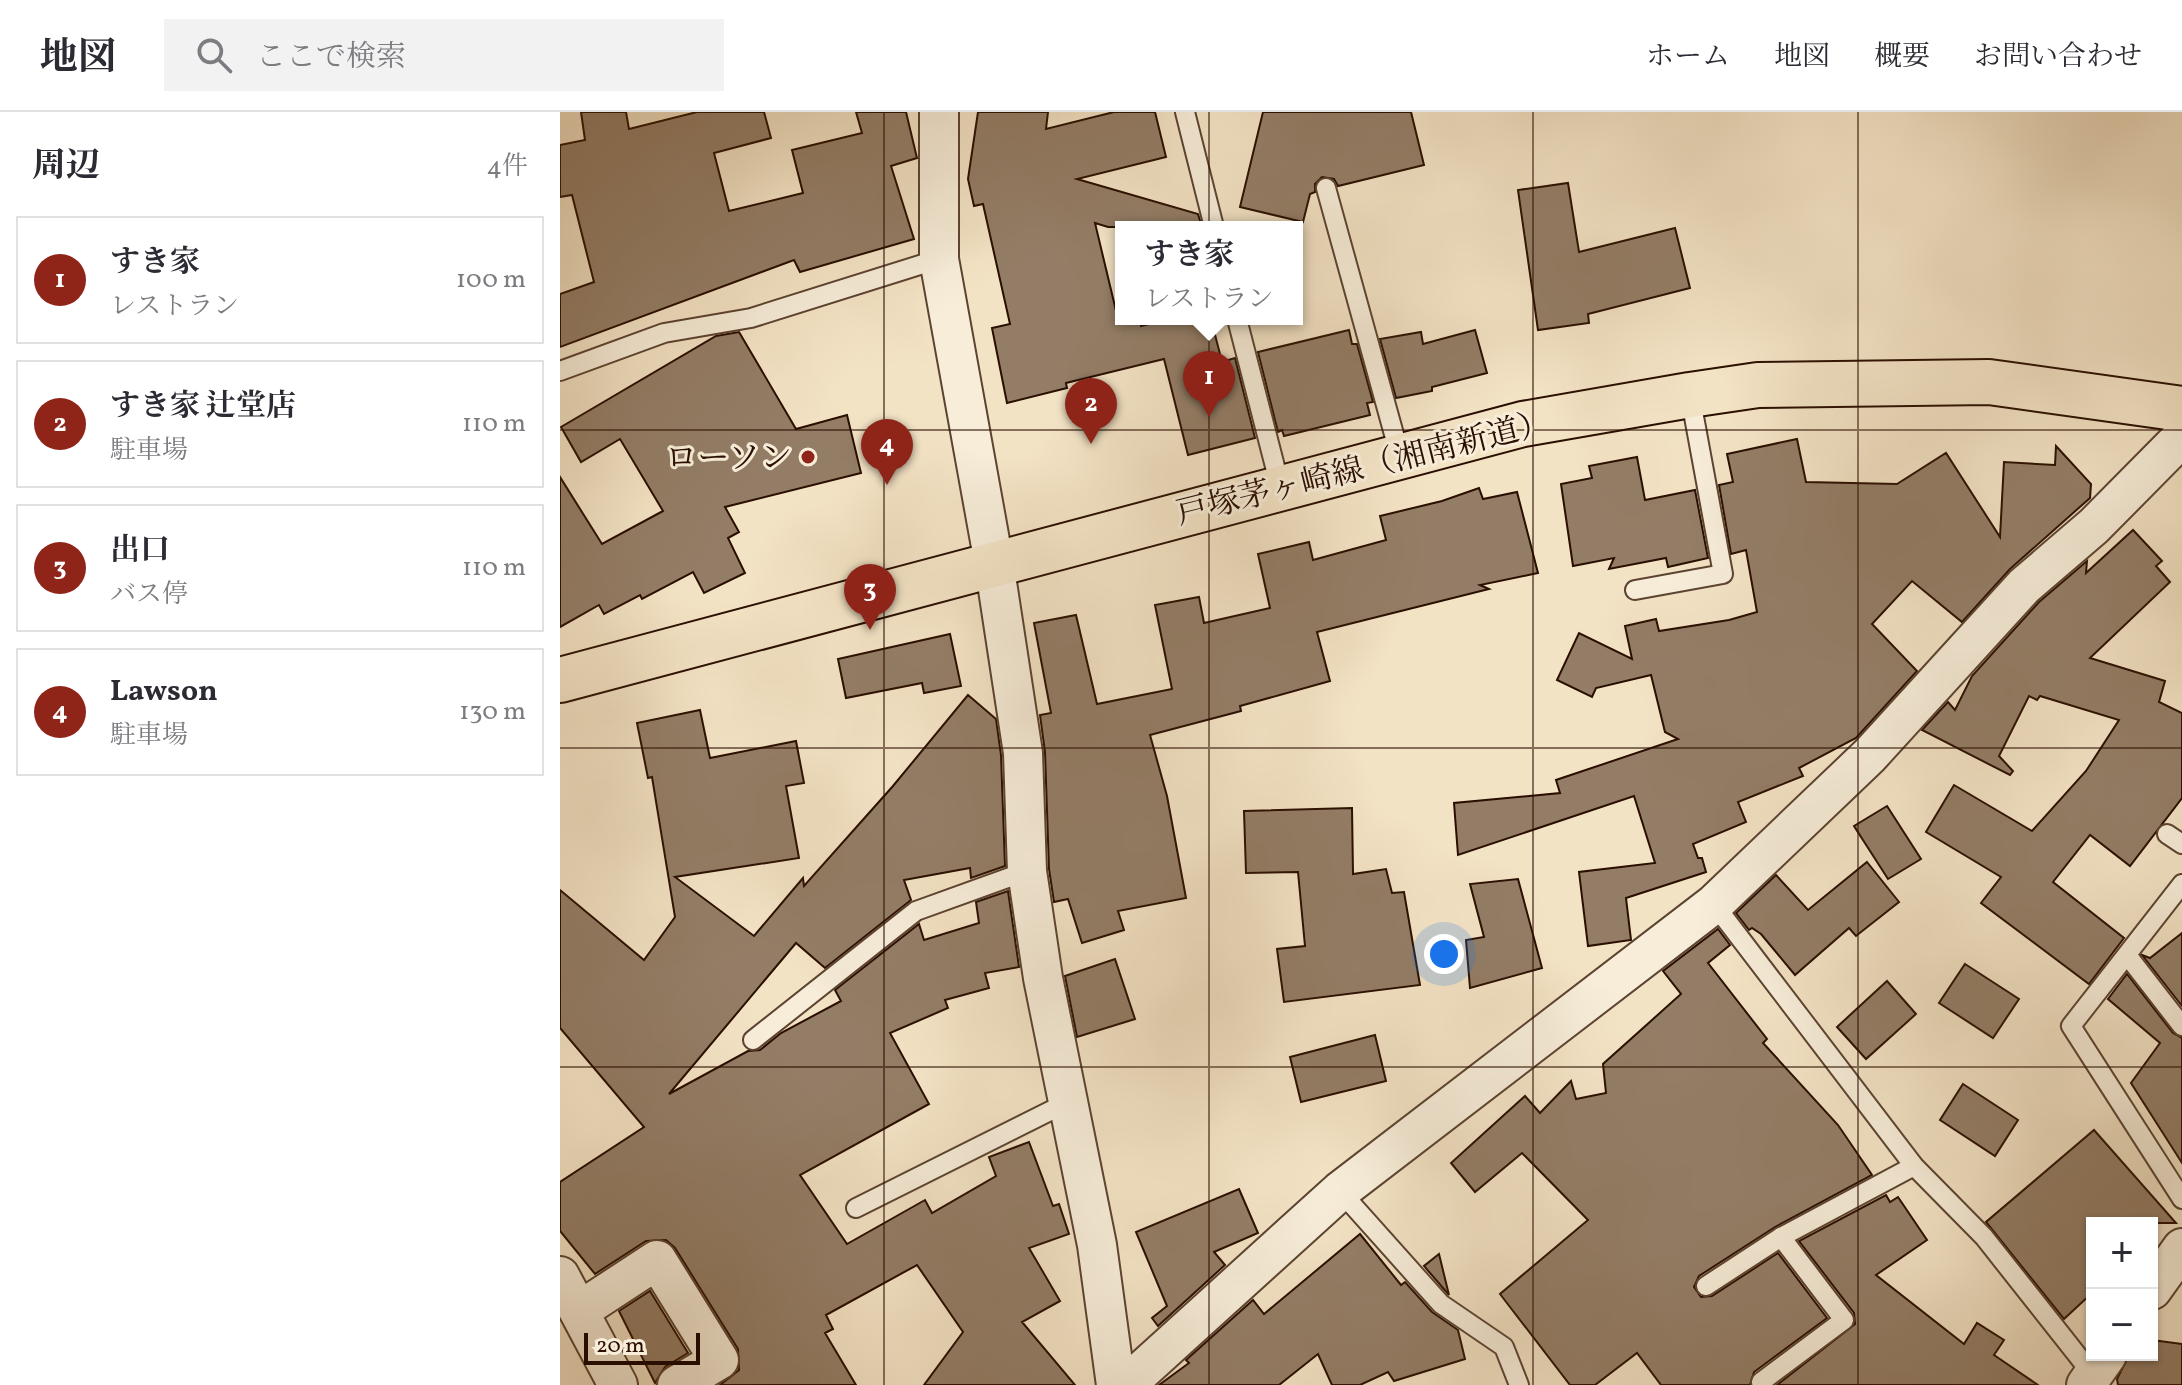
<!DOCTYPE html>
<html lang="ja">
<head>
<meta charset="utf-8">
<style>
  :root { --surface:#fff; --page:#f2f2f3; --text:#2b2b33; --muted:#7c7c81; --line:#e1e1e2; --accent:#8f2418 }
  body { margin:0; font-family:Vollkorn,"Noto Serif JP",serif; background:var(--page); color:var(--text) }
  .controls { position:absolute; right:24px; bottom:24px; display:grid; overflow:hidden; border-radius:0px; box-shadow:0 2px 6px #0004 }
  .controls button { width:72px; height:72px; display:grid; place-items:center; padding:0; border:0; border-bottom:2px solid var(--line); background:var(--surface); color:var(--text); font:40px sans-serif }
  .scale { position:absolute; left:24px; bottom:20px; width:116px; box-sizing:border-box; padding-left:8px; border:4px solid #2a0e00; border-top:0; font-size:22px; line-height:28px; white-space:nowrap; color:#2a0e00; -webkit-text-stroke:6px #f7edd9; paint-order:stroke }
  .you { position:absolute; left:884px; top:842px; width:28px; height:28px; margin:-20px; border:6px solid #fff; border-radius:50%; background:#1a73e8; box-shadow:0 0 0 12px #1a73e833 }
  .badge { display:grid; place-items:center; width:52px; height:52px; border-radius:50%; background:var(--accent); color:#fff; font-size:26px; font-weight:700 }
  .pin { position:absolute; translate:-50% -66px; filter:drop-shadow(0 2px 4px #0008) }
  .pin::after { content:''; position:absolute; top:42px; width:28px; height:24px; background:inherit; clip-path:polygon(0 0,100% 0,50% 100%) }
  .popup { position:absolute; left:555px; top:109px; width:188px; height:104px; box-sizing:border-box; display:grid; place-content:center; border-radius:0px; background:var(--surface); filter:drop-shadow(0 2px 6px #0005); font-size:26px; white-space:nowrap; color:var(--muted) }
  .popup b { font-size:30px; color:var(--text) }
  .popup::after { content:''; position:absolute; left:50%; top:100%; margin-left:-16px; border:16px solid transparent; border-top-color:var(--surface) }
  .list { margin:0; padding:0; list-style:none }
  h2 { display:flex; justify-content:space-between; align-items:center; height:104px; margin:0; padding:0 32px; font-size:34px }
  h2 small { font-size:26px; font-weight:400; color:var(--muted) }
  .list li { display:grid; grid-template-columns:52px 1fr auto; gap:24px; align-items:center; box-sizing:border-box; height:128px; margin:0 16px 16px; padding:0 16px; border:2px solid var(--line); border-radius:0px }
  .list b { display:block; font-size:30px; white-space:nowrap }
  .list p { margin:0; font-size:26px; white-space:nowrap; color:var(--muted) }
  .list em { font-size:26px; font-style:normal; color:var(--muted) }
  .icon { flex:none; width:44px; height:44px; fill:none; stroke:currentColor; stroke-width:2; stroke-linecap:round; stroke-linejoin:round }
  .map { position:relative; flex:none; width:1622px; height:1273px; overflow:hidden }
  header { display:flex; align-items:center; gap:48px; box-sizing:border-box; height:112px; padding:0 40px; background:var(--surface); border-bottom:2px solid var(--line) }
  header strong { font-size:38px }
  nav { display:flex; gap:44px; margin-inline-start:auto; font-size:28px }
  .search { width:560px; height:72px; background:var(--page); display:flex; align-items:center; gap:20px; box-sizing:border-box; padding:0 28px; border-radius:0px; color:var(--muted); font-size:30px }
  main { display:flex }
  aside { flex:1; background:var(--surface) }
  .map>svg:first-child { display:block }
  .building { fill:#937d66; stroke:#2a0e00; stroke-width:2 }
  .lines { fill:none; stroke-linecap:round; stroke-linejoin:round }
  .lane-casing { stroke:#5c4331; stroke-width:22 }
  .street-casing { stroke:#5c4331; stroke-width:42 }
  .primary-casing { stroke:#2a0e00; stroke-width:48 }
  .lane { stroke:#f7edd9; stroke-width:18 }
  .street { stroke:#f7edd9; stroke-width:38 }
  .primary { stroke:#f3e3c5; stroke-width:44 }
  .grid { fill:none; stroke:#2a0e00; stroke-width:2; stroke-opacity:0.55 }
  .poi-dot { fill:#8f2418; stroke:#f7edd9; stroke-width:3 }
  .labels { text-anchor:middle; stroke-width:6; stroke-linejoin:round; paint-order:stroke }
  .poi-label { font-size:32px; fill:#2a0e00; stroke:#f7edd9; text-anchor:end }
  .street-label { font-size:32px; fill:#2a0e00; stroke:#f7edd9 }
</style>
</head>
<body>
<header>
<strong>地図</strong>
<div class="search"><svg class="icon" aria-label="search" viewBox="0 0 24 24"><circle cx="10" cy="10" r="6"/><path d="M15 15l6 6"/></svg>ここで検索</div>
<nav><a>ホーム</a><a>地図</a><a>概要</a><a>お問い合わせ</a></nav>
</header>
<main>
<aside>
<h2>周辺<small>4件</small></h2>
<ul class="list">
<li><span class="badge">1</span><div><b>すき家</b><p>レストラン</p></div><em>100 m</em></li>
<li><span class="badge">2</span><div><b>すき家 辻堂店</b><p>駐車場</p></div><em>110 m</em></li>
<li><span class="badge">3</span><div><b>出口</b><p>バス停</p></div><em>110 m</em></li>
<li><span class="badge">4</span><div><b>Lawson</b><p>駐車場</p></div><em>130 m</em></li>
</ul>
</aside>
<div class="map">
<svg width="1622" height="1273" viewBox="0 0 1622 1273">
  <rect width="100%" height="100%" fill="#f3e3c5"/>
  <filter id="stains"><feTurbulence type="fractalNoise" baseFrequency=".0025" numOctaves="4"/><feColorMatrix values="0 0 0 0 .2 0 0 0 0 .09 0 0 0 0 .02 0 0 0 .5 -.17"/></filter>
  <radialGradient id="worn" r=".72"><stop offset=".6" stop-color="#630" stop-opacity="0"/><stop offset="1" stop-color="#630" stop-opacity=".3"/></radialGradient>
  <!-- building -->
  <g class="building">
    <polygon points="21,0 66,0 69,17 137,0 204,0 211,26 154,41 169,99 243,81 232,38 302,21 296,0 346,0 357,46 331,54 354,127 240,160 234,148 0,235 0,182 34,170 12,83 0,85 0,33 25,28"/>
    <polygon points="418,0 488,0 486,17 554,0 595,0 606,45 517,67 638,102 642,115 548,115 535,111 558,207 579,207 581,214 609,207 651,207 662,250 675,246 695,326 628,343 604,247 506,271 507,276 447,291 432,216 450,212 423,92 414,94 408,67"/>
    <polygon points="703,0 851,0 864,53 778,74 774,67 762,65 755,72 755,80 750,82 743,110 680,95"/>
    <polygon points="1008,71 1019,140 1115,116 1130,176 1028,202 1029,211 978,218 958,78"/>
    <polygon points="789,218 792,232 797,232 813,290 807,291 810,303 724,324 722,318 718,320 698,240"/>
    <polygon points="915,218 927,261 872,275 872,279 836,286 820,227 861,220 863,232"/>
    <polygon points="179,220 236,317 287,303 301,361 165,395 179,420 168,426 185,461 144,481 133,460 82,487 80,483 44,502 39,493 0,515 0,365 42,432 103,399 60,327 21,350 1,315 156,224"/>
    <polygon points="1237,327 1246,370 1337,372 1386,341 1440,425 1444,350 1495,353 1496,334 1531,372 1530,386 1450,457 1402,510 1352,469 1312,512 1357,559 1296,626 1239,656 1243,664 1178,690 1186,710 1133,732 1138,746 1142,746 1146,760 1066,786 1071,828 1028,834 1019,760 1095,751 1074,684 898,743 894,691 1000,681 996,668 1118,627 1105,620 1091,563 1036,576 1032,585 997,568 1019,521 1072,547 1065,514 1096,507 1099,519 1169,508 1197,500 1186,438 1171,442 1159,373 1173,370 1167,342"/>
    <polygon points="1077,345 1085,388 1135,378 1148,446 1108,455 1106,446 1049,457 1054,446 1013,454 1001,372 1032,366 1029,354"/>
    <polygon points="919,376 923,387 957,380 978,461 920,473 929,477 757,520 770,569 680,594 681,599 590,623 607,684 626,786 558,799 564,818 522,831 508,787 494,790 489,757 485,640 480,603 491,601 474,511 516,503 537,592 612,577 595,493 639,485 644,511 710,496 698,442 749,430 753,448 826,428 820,404 882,389"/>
    <polygon points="1573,418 1602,449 1596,454 1610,470 1530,546 1605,569 1599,590 1622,601 1622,686 1570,754 1530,723 1493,770 1564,826 1529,872 1421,791 1441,765 1366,720 1394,673 1472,719 1526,659 1559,608 1480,584 1477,588 1469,584 1439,644 1453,659 1450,663 1362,618 1388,590 1395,598 1412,564 1479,490 1527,449 1526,461"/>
    <polygon points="390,522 401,574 364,581 362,571 286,586 278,547"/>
    <polygon points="408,583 436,607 441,643 445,754 411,766 410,756 344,768 351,788 265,856 236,831 109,982 188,939 200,938 221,921 281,889 275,878 359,812 364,828 419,811 416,790 448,779 459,855 425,861 429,876 385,888 388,896 330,921 369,992 240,1063 287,1132 365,1088 372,1101 436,1064 429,1045 469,1030 493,1094 499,1092 509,1122 469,1136 500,1189 462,1210 515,1273 364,1273 403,1220 357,1153 266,1203 273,1217 265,1221 296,1273 160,1273 179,1258 178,1237 115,1136 106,1128 86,1129 35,1162 0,1119 0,1070 84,1015 0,916 0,778 84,848 115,805 92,665 88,666 77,611 140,598 150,646 236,629 244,671 226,674 239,746 115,765 194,824 243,766 244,774 333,674"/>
    <polygon points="1327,694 1361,747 1328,767 1294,714"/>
    <polygon points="792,696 793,762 826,757 832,781 844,780 860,873 724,890 717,837 745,834 738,760 686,761 684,699"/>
    <polygon points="1307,750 1339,790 1296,824 1289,816 1235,863 1201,822 1192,816 1189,818 1176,801 1216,763 1248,798"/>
    <polygon points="958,767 982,856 910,876 906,828 924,825 910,772"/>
    <polygon points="1158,817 1170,833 1148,851 1207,927 1203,931 1278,1013 1312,1063 1215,1115 1139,1164 1134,1175 1141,1185 1152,1184 1218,1141 1267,1206 1194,1260 1190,1273 1101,1273 1077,1241 1035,1273 1010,1273 940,1182 1028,1108 962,1041 915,1080 891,1051 965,984 980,1001 1011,969 1016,987 1046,981 1043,952 1121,882 1103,859"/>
    <polygon points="1622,821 1622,894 1582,843 1590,846"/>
    <polygon points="555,847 575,907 517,925 505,864"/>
    <polygon points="1405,852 1459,887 1433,926 1379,891"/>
    <polygon points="1567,862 1613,921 1622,926 1622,1051 1571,971 1600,931 1548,887"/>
    <polygon points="1327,869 1356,902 1306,947 1277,915"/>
    <polygon points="815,923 826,969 741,990 730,945"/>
    <polygon points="1403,972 1458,1008 1435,1044 1380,1008"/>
    <polygon points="1534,1018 1616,1111 1532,1111 1532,1181 1504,1207 1426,1110"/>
    <polygon points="679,1077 698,1121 654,1140 665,1153 598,1214 592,1206 607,1194 576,1120"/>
    <polygon points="1326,1083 1330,1090 1338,1085 1367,1128 1316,1163 1404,1232 1417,1211 1444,1228 1434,1243 1478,1273 1217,1273 1295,1212 1294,1201 1239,1129"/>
    <polygon points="800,1122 841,1173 845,1170 872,1200 898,1218 905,1247 834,1269 828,1260 800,1273 772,1273 758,1242 719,1273 599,1273 629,1251 626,1248 693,1188 704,1202"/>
    <polygon points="879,1142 889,1183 864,1154"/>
    <polygon points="90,1179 128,1241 105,1255 95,1271 59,1199"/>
    <polygon points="1592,1228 1622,1232 1622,1273 1558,1273 1557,1267 1569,1243 1592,1243"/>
  </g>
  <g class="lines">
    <!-- lane casing -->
    <g class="lane-casing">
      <g id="lane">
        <polyline points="625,0 654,115"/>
        <polyline points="766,76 840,344"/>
        <polyline points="677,207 720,374"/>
        <polyline points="0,259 104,221 191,206 379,147"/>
        <polyline points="1075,478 1163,462 1130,283"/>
        <polyline points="1607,722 1622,732"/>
        <polyline points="1622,772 1511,914 1622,1087"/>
        <polyline points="1154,792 1354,1054 1424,1125 1533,1263"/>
        <polyline points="1567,843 1622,914"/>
        <polyline points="193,928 356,799 467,759"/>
        <polyline points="780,1079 881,1192 944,1235 959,1273"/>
        <polyline points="296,1096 510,989"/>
        <polyline points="1146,1174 1221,1125 1354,1054"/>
        <polyline points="1201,1270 1284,1208 1221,1125"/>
      </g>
    </g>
    <!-- street casing -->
    <g class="street-casing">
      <g id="street">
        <polyline points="379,0 379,147 434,451 463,641 467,759 483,866 537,1133 556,1273"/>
        <polyline points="0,1164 58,1273"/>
        <polyline points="1592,1178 1622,1136"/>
        <polyline points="19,1199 97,1148 159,1248 117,1273"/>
        <polyline points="566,1273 780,1079 1154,792 1309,644 1464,474 1534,414 1622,325"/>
        <polyline points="1526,1273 1547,1243"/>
      </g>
    </g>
    <!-- primary casing -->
    <g class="primary-casing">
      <polyline id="primary" points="0,568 963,312 1130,283 1198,273 1429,270 1622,297"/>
    </g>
    <!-- lane -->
    <use href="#lane" class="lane"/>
    <!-- street -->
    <use href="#street" class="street"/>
    <!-- primary -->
    <use href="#primary" class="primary"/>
  </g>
  <!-- grid -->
  <path class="grid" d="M324 0V1273M649 0V1273M973 0V1273M1298 0V1273M0 318H1622M0 636H1622M0 955H1622"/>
  <!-- markers -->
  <circle class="poi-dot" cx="248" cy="345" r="8"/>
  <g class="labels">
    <!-- poi labels -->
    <g class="poi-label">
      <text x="232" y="356">ローソン</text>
    </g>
    <!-- street labels -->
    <g class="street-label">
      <text transform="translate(803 355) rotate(-14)" y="11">戸塚茅ヶ崎線（湘南新道）</text>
    </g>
  </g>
  <rect width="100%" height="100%" filter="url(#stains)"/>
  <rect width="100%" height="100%" fill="url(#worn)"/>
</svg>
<div class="controls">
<button>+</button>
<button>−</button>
</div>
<div class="scale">20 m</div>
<div class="you"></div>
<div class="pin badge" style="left:649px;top:305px">1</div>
<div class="popup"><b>すき家</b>レストラン</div>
<div class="pin badge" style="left:531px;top:332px">2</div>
<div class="pin badge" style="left:310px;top:518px">3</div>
<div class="pin badge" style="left:327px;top:373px">4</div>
</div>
</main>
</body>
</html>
